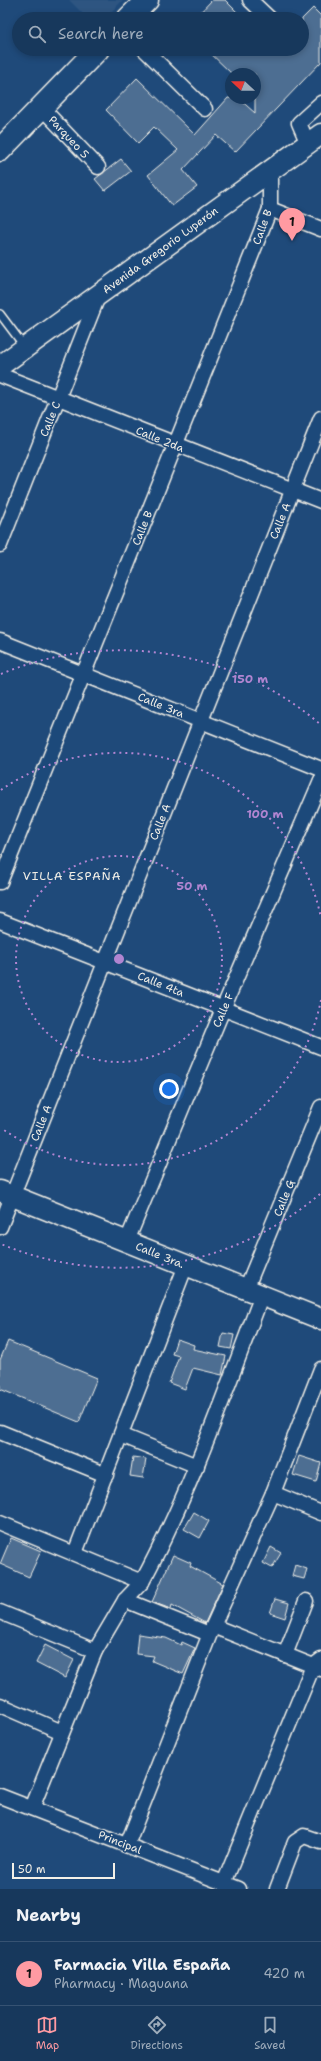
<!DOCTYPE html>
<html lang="en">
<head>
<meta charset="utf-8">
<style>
  :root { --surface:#17385c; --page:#244365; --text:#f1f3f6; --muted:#9eacbb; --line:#365272; --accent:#ff9aa2 }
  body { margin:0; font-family:"Shantell Sans",sans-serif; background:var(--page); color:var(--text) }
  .compass { position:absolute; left:225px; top:68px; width:36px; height:36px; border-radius:50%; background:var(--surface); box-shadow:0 2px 6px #0003; rotate:292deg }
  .scale { position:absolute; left:12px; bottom:10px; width:103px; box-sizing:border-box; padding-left:4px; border:2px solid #f4f1e8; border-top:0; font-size:11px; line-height:14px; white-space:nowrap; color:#f4f1e8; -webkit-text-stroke:3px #1f4a7a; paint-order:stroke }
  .you { position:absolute; left:169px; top:1089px; width:14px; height:14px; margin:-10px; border:3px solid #fff; border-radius:50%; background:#1a73e8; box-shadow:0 0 0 6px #1a73e833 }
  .badge { display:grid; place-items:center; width:26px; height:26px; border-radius:50%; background:var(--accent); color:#111; font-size:13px; font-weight:700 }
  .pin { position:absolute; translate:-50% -33px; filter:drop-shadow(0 1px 2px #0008) }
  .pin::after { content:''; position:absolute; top:21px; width:14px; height:12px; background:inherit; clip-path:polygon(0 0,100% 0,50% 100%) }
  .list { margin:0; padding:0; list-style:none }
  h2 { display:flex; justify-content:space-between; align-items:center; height:52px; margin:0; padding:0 16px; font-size:17px }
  h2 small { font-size:13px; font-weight:400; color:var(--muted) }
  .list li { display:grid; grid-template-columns:26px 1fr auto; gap:12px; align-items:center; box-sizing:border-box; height:64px; padding:0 16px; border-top:1px solid var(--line) }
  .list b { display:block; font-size:15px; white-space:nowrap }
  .list p { margin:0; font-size:13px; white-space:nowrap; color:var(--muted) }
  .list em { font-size:13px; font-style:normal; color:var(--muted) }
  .icon { flex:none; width:22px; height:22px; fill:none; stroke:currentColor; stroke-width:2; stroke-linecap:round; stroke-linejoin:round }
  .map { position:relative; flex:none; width:321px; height:1889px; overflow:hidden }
  .search { position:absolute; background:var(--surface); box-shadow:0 2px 6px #0003; left:12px; right:12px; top:12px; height:44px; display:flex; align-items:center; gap:10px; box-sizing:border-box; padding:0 14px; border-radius:22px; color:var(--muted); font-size:15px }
  .sheet { height:116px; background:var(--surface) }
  nav { display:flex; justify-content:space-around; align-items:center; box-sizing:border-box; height:56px; border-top:1px solid var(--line); background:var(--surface); font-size:11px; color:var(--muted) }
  nav a { display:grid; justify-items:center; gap:2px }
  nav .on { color:var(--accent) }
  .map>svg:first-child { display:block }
  .built { fill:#2d5581 }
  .building { fill:#4d6e92; stroke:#f4f1e8 }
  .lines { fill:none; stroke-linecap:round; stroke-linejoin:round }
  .service-casing { stroke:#f4f1e8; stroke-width:10 }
  .minor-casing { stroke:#f4f1e8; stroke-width:17 }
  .secondary-casing { stroke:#f4f1e8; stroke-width:23 }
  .primary-casing { stroke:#f4f1e8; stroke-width:25 }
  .service { stroke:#1f4a7a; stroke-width:7 }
  .minor { stroke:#1f4a7a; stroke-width:14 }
  .secondary { stroke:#1f4a7a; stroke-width:20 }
  .primary { stroke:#1f4a7a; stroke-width:22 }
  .ring { fill:none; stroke:#b185d1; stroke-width:2; stroke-dasharray:2 4 }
  .labels { text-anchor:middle; stroke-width:3; stroke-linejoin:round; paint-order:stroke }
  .street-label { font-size:11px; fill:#f4f1e8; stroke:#1f4a7a }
  .neighbourhood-label { font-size:12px; letter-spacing:1px; fill:#f4f1e8; stroke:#1f4a7a }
  .centre { fill:#b185d1; stroke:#1f4a7a; stroke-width:2 }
  .ring-label { font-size:12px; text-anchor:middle; font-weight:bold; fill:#b185d1; stroke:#1f4a7a; stroke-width:3; stroke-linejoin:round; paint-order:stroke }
</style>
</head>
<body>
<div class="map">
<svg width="321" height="1889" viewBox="0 0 321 1889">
  <rect width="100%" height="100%" fill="#1f4a7a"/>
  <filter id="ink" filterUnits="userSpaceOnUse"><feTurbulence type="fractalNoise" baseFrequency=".025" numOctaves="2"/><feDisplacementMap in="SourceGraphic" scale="8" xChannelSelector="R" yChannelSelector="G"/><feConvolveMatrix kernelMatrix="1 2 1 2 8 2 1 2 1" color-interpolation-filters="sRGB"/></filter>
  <g filter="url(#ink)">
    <!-- built -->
    <polygon class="built" points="69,0 123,0 104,19 88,19"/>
    <!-- building -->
    <g class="building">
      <polygon points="212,0 225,0 244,19 194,19"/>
      <polygon points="313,8 321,16 321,62 235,152 216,135 183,170 197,187 172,206 148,175 178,150 154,127 138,143 106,110 137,78 195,135 228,98 238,98 255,113 255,74 232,74 206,49 302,49 302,19"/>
      <polygon points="121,159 131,171 105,191 95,179"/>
      <polygon points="223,1333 234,1335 231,1349 220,1347"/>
      <polygon points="177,1339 194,1345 193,1349 226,1356 222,1375 193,1368 185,1389 169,1383 179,1356 172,1354"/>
      <polygon points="8,1341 97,1378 79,1422 0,1389 0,1360"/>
      <polygon points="299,1456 321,1463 316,1482 293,1475"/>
      <polygon points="133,1457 146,1459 143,1478 130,1476"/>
      <polygon points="194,1512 209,1521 200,1538 184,1529"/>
      <polygon points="11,1538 41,1551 29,1577 0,1564"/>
      <polygon points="271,1547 281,1553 272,1568 263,1563"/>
      <polygon points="173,1555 191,1563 190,1566 223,1584 205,1623 172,1605 171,1609 152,1602"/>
      <polygon points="295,1565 307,1569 304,1579 292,1576"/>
      <polygon points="275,1599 289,1603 285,1618 270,1613"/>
      <polygon points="138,1634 166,1638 181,1645 182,1642 195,1648 183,1674 152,1661 154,1656 136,1654"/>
      <polygon points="45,1645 74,1660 65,1678 36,1663"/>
    </g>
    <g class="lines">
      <!-- service casing -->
      <g class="service-casing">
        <polyline id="service" points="0,314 24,346"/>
      </g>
      <!-- minor casing -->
      <g class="minor-casing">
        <g id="minor">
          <polyline points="250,0 270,19"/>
          <polyline points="144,49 205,109"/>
          <polyline points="41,107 98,167"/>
          <polyline points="308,144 299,123 321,103"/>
          <polyline points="270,209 321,229"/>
          <polyline points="0,375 321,501"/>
          <polyline points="0,545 99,294"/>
          <polyline points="0,641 321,769"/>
          <polyline points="0,882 270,209 270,171"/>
          <polyline points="0,921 321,1047"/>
          <polyline points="0,1227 321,418"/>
          <polyline points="127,1241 223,1009 321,780"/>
          <polyline points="246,1289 321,1107"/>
          <polyline points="0,1432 106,1475"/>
          <polyline points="121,1435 197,1466"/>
          <polyline points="273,1493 321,1513"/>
          <path d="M0 1523 142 1582C191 1491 225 1392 262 1295"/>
          <polyline points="75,1553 186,1265"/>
          <polyline points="125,1600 209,1634"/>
          <polyline points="0,1612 95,1651"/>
          <polyline points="213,1626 321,1669"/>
          <polyline points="285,1655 306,1601"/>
          <polyline points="0,1705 62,1732"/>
          <polyline points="0,1796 239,1889"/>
          <polyline points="32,1808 95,1651 125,1600 142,1582"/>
          <polyline points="127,1845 213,1626 273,1493 321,1369"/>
          <polyline points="224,1883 313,1666 321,1660"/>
          <polyline points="277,1889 295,1842 304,1836 321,1842"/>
        </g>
      </g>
      <!-- secondary casing -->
      <g class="secondary-casing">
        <g id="secondary">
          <polyline points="0,366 321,134"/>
          <polyline points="0,1191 321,1319"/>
        </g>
      </g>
      <!-- primary casing -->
      <g class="primary-casing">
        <g id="primary">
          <polyline points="128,19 147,0"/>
          <polyline points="0,150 98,49"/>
        </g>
      </g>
      <!-- service -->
      <use href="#service" class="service"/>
      <!-- minor -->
      <use href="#minor" class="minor"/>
      <!-- secondary -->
      <use href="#secondary" class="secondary"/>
      <!-- primary -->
      <use href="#primary" class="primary"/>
    </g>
  </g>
  <!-- distance rings -->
  <g class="ring">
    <circle cx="119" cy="959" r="103"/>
    <path d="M321 1000A206 206 0 0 1 1 1128M1 790A206 206 0 0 1 321 918"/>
    <path d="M320 1194A309 309 0 0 1 1 1244M1 674A309 309 0 0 1 320 724"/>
  </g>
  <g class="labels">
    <!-- street labels -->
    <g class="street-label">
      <text transform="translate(69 137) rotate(47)" y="4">Parqueo 5</text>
      <text transform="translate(262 227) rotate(-70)" y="4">Calle B</text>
      <text transform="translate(160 250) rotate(-36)" y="4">Avenida Gregorio Luperón</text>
      <text transform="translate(50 419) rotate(-68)" y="4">Calle C</text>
      <text transform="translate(160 439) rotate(22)" y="4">Calle 2da</text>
      <text transform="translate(280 521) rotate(-68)" y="4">Calle A</text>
      <text transform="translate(142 528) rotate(-68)" y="4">Calle B</text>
      <text transform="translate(161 705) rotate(22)" y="4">Calle 3ra</text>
      <text transform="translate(160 822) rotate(-68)" y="4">Calle A</text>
      <text transform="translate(161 984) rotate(22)" y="4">Calle 4ta</text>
      <text transform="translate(223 1010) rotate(-67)" y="4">Calle F</text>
      <text transform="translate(41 1123) rotate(-68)" y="4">Calle A</text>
      <text transform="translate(284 1198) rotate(-68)" y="4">Calle G</text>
      <text transform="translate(160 1255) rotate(22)" y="4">Calle 3ra.</text>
      <text transform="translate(120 1842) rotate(21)" y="4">Principal</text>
    </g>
    <!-- neighbourhood labels -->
    <g class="neighbourhood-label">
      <text x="72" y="880">VILLA ESPAÑA</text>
    </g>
  </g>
  <circle cx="119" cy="959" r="6" class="centre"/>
  <g class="ring-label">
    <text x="250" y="683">150 m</text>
    <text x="265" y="818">100 m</text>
    <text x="192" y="890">50 m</text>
  </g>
</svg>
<svg class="compass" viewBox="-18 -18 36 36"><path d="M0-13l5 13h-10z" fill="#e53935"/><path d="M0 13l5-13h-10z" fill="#9eacbb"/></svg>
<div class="scale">50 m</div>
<div class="you"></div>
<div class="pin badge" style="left:292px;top:241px">1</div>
<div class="search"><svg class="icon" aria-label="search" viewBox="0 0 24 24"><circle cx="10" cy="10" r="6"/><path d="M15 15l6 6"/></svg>Search here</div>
</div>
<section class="sheet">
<h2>Nearby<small></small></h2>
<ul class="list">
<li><span class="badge">1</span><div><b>Farmacia Villa España</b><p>Pharmacy · Maguana</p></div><em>420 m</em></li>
</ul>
</section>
<nav>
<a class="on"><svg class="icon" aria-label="map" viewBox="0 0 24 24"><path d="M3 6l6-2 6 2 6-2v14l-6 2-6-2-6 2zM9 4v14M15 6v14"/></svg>Map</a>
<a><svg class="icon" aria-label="directions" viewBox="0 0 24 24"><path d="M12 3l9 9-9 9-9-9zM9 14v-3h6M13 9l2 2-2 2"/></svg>Directions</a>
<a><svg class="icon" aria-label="saved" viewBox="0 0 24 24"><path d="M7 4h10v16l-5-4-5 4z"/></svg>Saved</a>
</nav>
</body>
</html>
